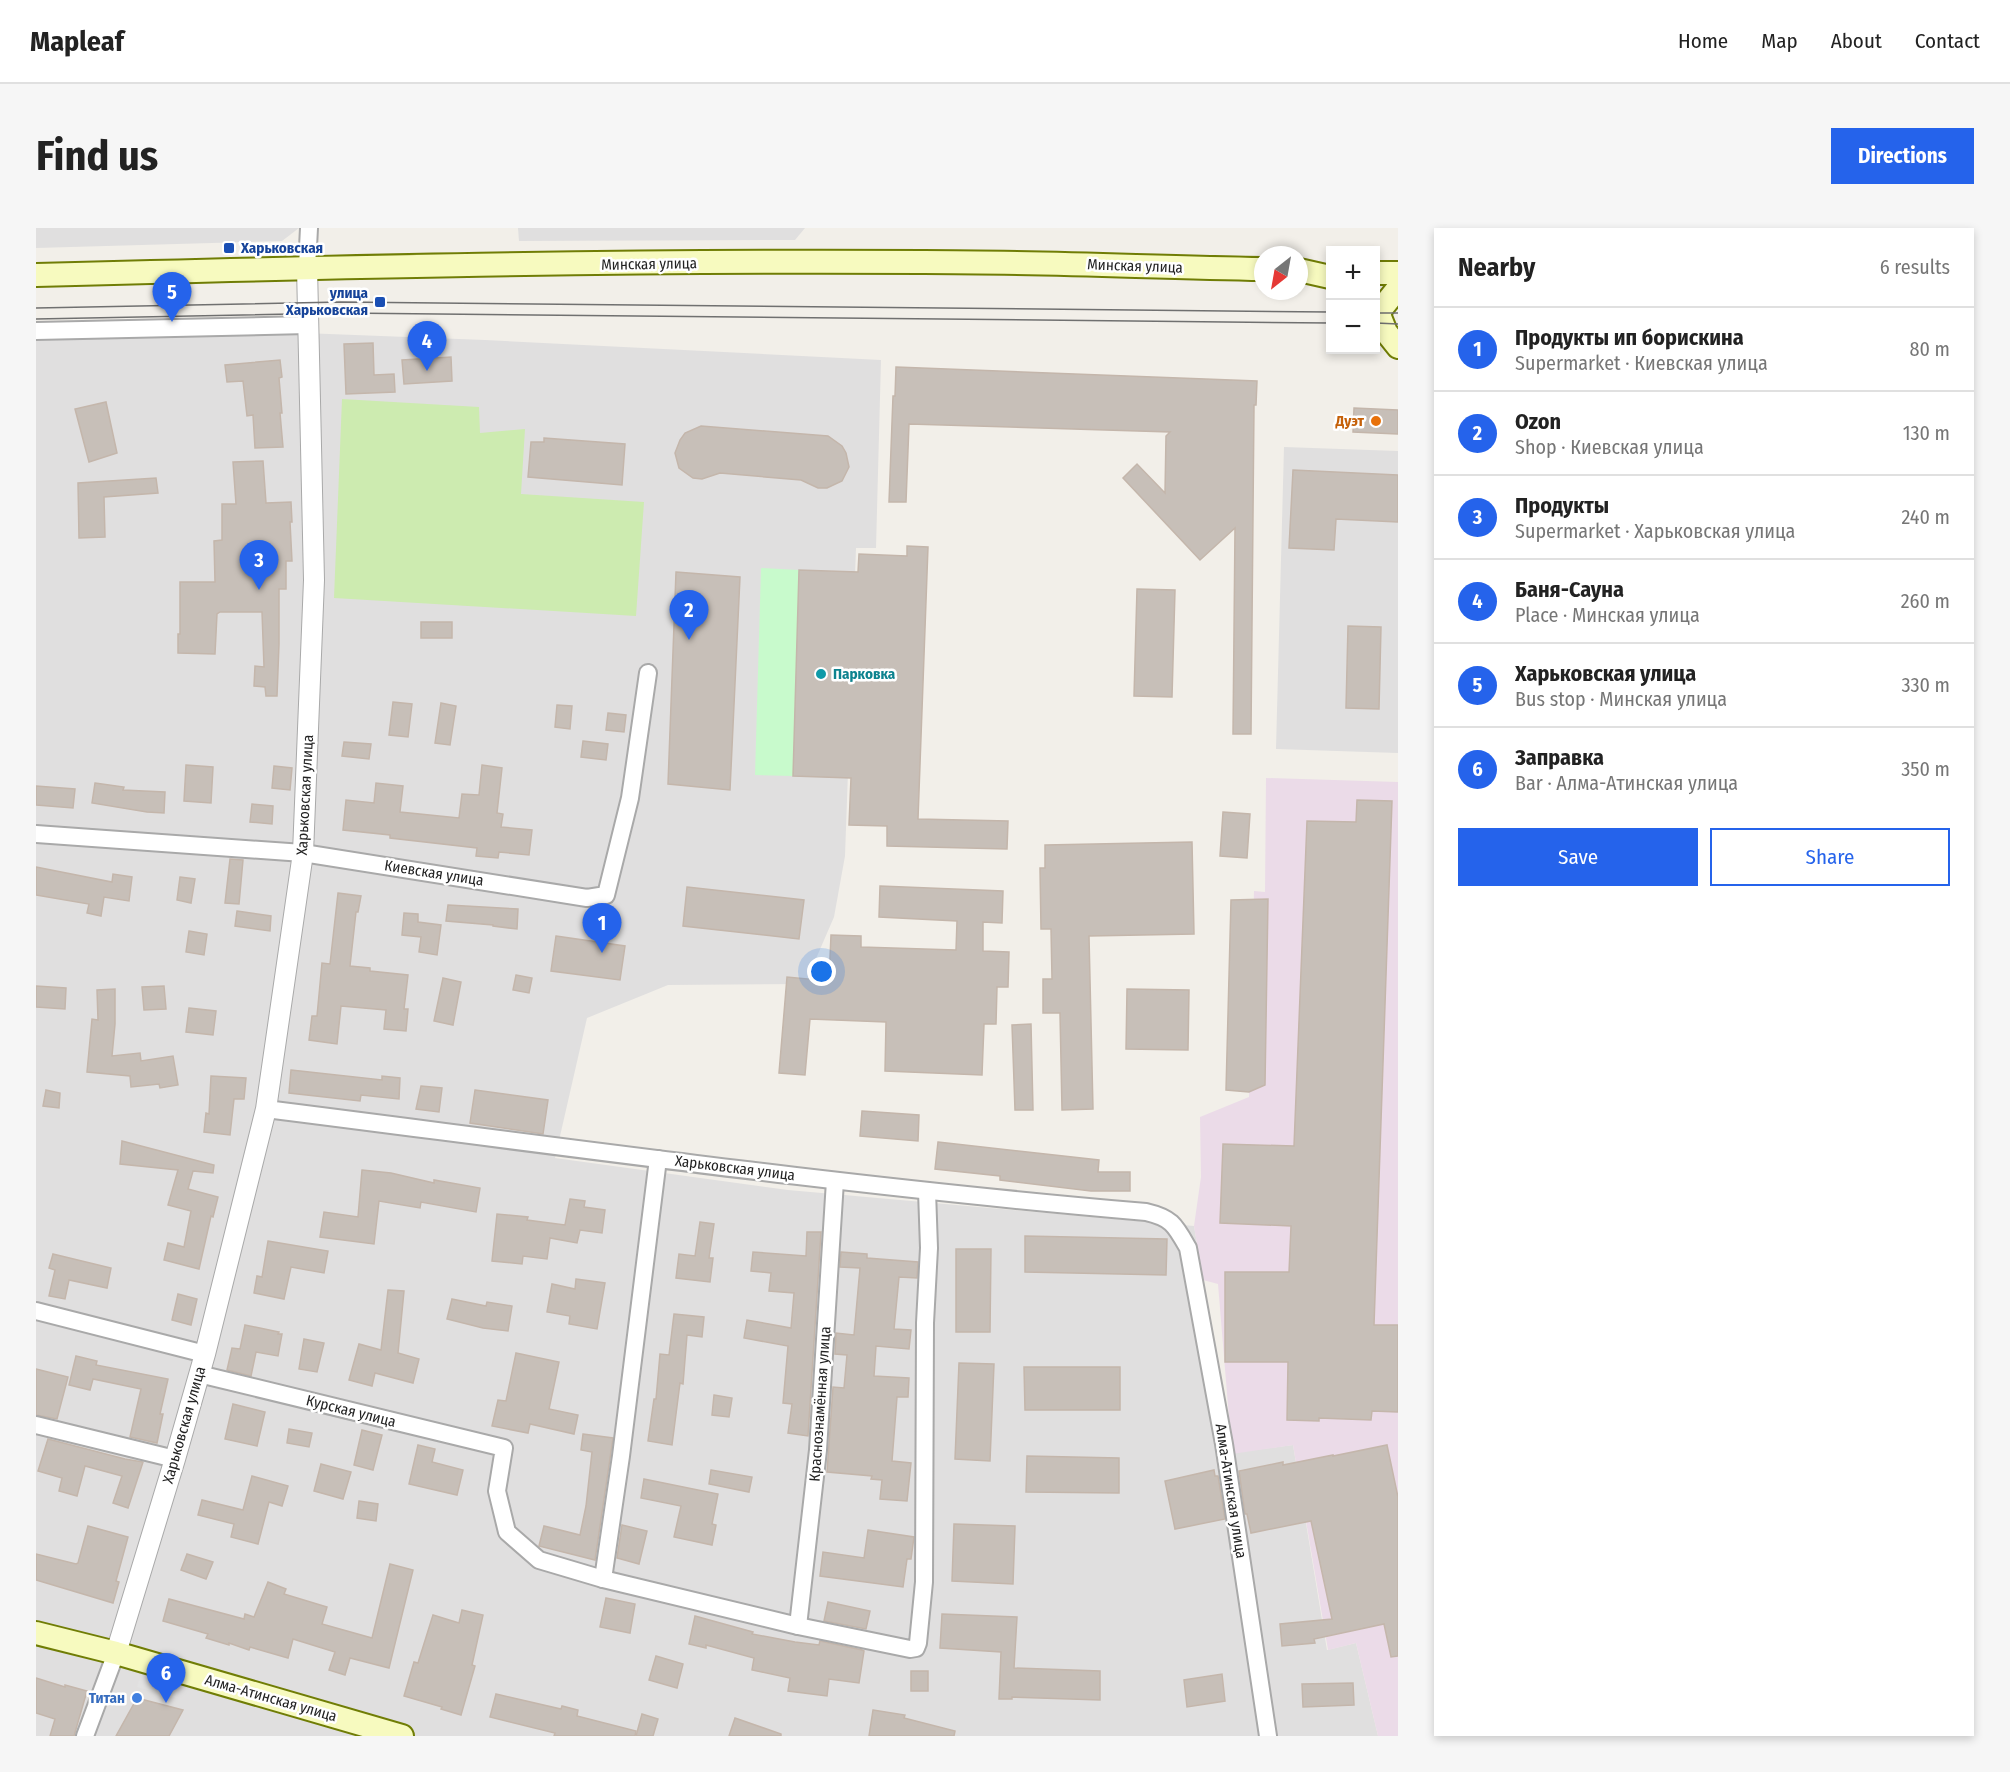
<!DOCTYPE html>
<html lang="en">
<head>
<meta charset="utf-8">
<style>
  :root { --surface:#fff; --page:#f6f6f6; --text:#222; --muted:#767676; --line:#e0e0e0; --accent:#2563eb }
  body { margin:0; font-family:"Fira Sans Condensed",sans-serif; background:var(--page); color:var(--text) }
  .controls { position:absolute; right:18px; top:18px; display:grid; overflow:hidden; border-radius:0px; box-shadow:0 3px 9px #0003 }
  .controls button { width:54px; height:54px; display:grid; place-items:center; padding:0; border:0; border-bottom:2px solid var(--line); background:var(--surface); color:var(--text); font:30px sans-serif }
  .compass { position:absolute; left:1218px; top:18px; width:54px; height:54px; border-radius:50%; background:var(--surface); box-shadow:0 3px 9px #0003; rotate:211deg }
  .you { position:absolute; left:786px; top:744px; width:21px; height:21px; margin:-15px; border:4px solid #fff; border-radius:50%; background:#1a73e8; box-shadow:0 0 0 9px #1a73e833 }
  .badge { display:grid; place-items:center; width:39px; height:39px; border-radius:50%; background:var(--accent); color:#fff; font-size:20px; font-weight:700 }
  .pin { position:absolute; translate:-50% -50px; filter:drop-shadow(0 2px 3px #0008) }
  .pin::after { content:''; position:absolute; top:32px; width:21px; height:18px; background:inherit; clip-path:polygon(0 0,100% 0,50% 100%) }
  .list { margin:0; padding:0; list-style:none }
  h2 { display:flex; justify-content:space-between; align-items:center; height:78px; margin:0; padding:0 24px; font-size:26px }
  h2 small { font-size:20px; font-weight:400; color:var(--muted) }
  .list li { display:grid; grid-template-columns:39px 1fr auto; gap:18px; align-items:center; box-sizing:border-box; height:84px; padding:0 24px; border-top:2px solid var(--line) }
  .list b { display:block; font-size:22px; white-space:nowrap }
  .list p { margin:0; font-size:20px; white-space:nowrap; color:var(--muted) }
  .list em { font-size:20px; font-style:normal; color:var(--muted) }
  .actions { display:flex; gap:12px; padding:18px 24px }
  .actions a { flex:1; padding:14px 0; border:2px solid var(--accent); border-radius:0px; text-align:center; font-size:21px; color:var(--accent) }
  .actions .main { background:var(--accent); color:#fff }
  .map { position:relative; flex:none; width:1362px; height:1508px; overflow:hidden; border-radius:0px }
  header { display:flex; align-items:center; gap:36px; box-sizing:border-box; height:84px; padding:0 30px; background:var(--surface); border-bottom:2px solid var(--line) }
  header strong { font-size:28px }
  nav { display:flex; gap:33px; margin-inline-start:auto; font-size:21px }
  .intro { display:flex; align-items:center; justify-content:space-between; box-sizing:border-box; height:144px; padding:0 36px }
  h1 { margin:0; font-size:42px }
  .button { padding:15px 27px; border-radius:0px; background:var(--accent); color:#fff; font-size:21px; font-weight:700 }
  main { display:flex; gap:36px; padding:0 36px }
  aside { flex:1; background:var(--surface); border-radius:0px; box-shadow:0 3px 9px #0003 }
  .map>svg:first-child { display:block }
  .residential { fill:#e0dfdf }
  .industrial { fill:#ebdbe8 }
  .grass { fill:#cdebb0 }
  .park { fill:#c8facc }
  .parking { fill:#e2e2e2 }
  .building { fill:#c7bfb8; stroke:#c4b6ab; stroke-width:1.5 }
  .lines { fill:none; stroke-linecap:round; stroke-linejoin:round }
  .minor-casing { stroke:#a9a9a9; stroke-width:20 }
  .tertiary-casing { stroke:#a9a9a9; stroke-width:22 }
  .secondary-casing { stroke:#707d05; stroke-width:26 }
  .minor { stroke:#fff; stroke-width:16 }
  .tertiary { stroke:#fff; stroke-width:20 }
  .secondary { stroke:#f7fabf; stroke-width:22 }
  .tram { stroke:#707070; stroke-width:1.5 }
  .transit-dot { fill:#1a4fb4; stroke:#fff; stroke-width:2 }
  .food-dot { fill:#e8710a; stroke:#fff; stroke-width:2 }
  .culture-dot { fill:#0f9aa8; stroke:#fff; stroke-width:2 }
  .shop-dot { fill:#3f7fe0; stroke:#fff; stroke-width:2 }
  .labels { text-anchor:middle; stroke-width:5; stroke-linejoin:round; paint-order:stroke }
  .transit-label { font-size:15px; font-weight:bold; fill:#164399; stroke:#fff; text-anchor:start }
  .street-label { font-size:15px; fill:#222; stroke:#fff }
  .food-label { font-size:15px; font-weight:bold; fill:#c56008; stroke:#fff; text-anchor:end }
  .culture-label { font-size:15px; font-weight:bold; fill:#0d838f; stroke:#fff; text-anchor:start }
  .shop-label { font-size:15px; font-weight:bold; fill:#366cbe; stroke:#fff; text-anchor:end }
</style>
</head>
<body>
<header>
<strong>Mapleaf</strong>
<nav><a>Home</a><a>Map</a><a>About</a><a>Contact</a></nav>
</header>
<div class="intro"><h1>Find us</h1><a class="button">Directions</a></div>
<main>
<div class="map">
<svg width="1362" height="1508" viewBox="0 0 1362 1508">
  <rect width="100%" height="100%" fill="#f2efe9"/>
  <!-- residential -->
  <g class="residential">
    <polygon points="0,0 263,0 246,13 0,20"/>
    <polygon points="482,0 769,0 759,12 483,13"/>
    <polygon points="267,105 449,112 845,132 840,320 820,320 809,628 798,689 769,756 632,757 551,790 519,930 752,962 1158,998 1196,1225 1257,1217 1291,1422 1320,1415 1342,1508 0,1508 0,106"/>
    <polygon points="1248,219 1362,223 1362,525 1240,521"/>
  </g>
  <!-- industrial -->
  <polygon class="industrial" points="1230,550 1362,554 1362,1508 1342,1508 1320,1415 1292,1422 1257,1217 1196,1226 1182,1056 1167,1052 1158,998 1165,949 1164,889 1213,869 1218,663 1229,664"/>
  <!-- grass -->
  <polygon class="grass" points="306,171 443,179 444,205 489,201 485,266 608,274 600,388 298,370"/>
  <!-- park -->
  <polygon class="park" points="725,340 763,342 757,548 719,547"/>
  <!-- parking -->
  <polygon class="parking" points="105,1446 143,1459 140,1470 101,1459"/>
  <!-- building -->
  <g class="building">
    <polygon points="337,115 338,147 358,146 359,164 310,166 308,116"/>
    <polygon points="415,129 416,153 368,156 366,132"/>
    <polygon points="244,132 246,149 243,150 246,185 244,185 247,219 219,220 217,187 211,188 207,153 191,154 189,137"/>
    <polygon points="860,139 1221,153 1220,177 1218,177 1215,506 1197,506 1199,300 1164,332 1087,250 1101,236 1129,265 1130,208 1134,204 873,196 870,274 853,274 857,168 859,168"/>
    <polygon points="70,174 81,225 53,234 39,181"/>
    <polygon points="1318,180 1362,182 1362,206 1317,204"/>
    <polygon points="665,198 792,208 806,218 810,225 813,239 806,253 791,260 782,260 765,252 684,245 666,251 657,250 643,240 639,225 644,212 649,205"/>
    <polygon points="508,210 589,216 586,257 492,249 495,214 508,214"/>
    <polygon points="227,233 230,275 255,274 256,294 254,294 256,333 250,333 250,361 243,361 243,416 241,468 230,468 229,459 218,458 219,438 228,439 226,384 184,384 181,386 179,426 142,425 142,406 144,406 144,354 179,354 178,313 186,312 186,276 200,276 197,234"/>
    <polygon points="1257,242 1362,247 1362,294 1300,291 1298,322 1253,320"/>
    <polygon points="120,250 122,265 68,269 69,309 43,310 42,255"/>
    <polygon points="871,318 892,319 882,591 972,593 971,621 851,618 851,598 813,597 815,550 757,548 763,342 822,344 823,326 871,328"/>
    <polygon points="640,344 704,349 694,562 632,556"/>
    <polygon points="1101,361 1139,362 1136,469 1098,468"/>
    <rect x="385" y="394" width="31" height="16"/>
    <polygon points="1312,398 1345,399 1343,481 1310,480"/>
    <polygon points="357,474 376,476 372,509 353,507"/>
    <polygon points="405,475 420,478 414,517 399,515"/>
    <polygon points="521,477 536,478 534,501 519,499"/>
    <polygon points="572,485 590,487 588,504 570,502"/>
    <polygon points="547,513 572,516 570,532 545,529"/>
    <polygon points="308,514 335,516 333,531 306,528"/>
    <polygon points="150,537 177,539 175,575 148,573"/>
    <polygon points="446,537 466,540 461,585 467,586 465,599 496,602 493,627 463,624 462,630 440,628 441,620 354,610 354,607 307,602 310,572 338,575 340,555 367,558 364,584 423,590 426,566 443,567"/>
    <polygon points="238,538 256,540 254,562 236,560"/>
    <polygon points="59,555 88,559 87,562 129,564 128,585 111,584 56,575"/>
    <polygon points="0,558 39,561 37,580 0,577"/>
    <polygon points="1321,572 1356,573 1338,1097 1362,1097 1362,1184 1336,1183 1335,1192 1283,1190 1283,1193 1251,1192 1252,1134 1189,1134 1189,1044 1253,1044 1255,998 1184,995 1187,916 1258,918 1271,593 1320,594"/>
    <polygon points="216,576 237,578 236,596 214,594"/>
    <polygon points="1187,584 1214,586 1211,630 1184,628"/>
    <polygon points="1156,614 1158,706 1053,708 1057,881 1026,882 1024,785 1007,785 1007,751 1016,751 1015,701 1005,701 1004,640 1009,640 1009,617"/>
    <polygon points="194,631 207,632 203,676 189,675"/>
    <polygon points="0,639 76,654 77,646 96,649 93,673 68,669 65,688 51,685 53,676 0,667"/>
    <polygon points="144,649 159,651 155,675 141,672"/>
    <polygon points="844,658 967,663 966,695 947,694 947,723 973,724 972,759 961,759 960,796 948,796 946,847 849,843 850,794 774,791 769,847 743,845 751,749 793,753 795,707 825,708 825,719 920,722 921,693 843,689"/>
    <polygon points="651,659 768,672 763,711 647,698"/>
    <polygon points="302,665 325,668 322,684 320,684 314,738 334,740 334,743 372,747 368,781 372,781 370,803 348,801 350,782 305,778 301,816 273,812 276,788 281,788 286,735 294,736"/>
    <polygon points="1232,671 1229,857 1213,864 1190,862 1195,672"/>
    <polygon points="412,677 482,681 481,701 457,698 457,697 410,693"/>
    <polygon points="201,683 235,688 234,703 199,698"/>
    <polygon points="368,685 382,686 382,694 405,697 401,727 383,724 385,709 366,707"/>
    <polygon points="153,703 171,706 168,727 150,724"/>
    <polygon points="520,708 589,718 584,752 515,743"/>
    <polygon points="480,747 496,750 493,765 477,762"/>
    <polygon points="407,750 425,754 417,797 398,793"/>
    <polygon points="0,758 30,760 29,781 0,779"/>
    <polygon points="128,758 130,781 108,782 106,759"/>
    <polygon points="79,761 79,796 76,828 104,825 105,833 137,828 142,857 124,860 123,856 95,859 94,848 51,844 56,791 62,792 61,762"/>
    <polygon points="1091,761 1153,762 1152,822 1090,821"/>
    <polygon points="153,780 180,783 177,807 150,804"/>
    <polygon points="995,796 997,882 979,882 976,797"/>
    <polygon points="255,842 346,852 346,848 364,850 363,871 325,867 324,873 253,865"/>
    <polygon points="175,848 210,850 208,871 198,871 194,907 168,904 170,885 173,886"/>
    <polygon points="385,858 406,860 403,884 380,881"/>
    <polygon points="10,862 24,865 23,880 7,878"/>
    <polygon points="439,862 512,872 507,906 434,895"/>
    <polygon points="826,883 883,887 882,913 824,908"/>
    <polygon points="86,913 178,937 177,945 157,943 152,961 182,969 177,989 175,988 163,1041 128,1032 132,1015 148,1019 155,983 132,977 142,942 84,936"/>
    <polygon points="902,914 1063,932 1062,944 1094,944 1094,963 1055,963 964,952 964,948 899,941"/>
    <polygon points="326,942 355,945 398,955 398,952 444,960 440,984 385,974 384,980 343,973 338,1016 284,1009 288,984 322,989"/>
    <polygon points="534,971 549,973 548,979 569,982 566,1005 544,1002 541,1015 514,1010 511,1031 487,1028 486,1036 456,1033 461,986 492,989 491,992 529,997"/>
    <polygon points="664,994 678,996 673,1030 677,1030 674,1054 640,1050 643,1026 659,1028"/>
    <polygon points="771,1004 785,1004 772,1208 752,1205 756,1176 747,1175 752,1118 708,1110 711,1092 755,1100 758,1065 733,1063 735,1045 715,1043 717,1024 770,1028"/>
    <polygon points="989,1008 1131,1011 1130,1047 989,1044"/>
    <polygon points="232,1013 292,1023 288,1045 255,1039 248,1071 218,1065 221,1048 226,1049"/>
    <polygon points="920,1021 955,1021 954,1104 920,1104"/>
    <polygon points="805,1024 831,1026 831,1030 882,1034 881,1050 863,1049 858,1101 875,1102 873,1121 840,1118 838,1148 873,1150 872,1169 861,1169 856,1233 875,1235 871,1273 844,1271 846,1252 835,1251 836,1248 791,1244 797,1159 808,1160 811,1127 799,1126 800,1105 818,1107 824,1040 804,1039"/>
    <polygon points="17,1026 75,1040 71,1060 33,1052 29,1071 13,1068 19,1042 13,1040"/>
    <polygon points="540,1051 569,1055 561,1101 533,1096 534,1088 511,1084 516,1056 539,1061"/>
    <polygon points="352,1062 368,1063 362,1125 383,1131 377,1155 339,1145 336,1158 313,1152 323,1116 345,1122"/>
    <polygon points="142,1066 161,1071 155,1097 136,1092"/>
    <polygon points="416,1071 450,1078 451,1074 476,1078 472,1103 447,1100 411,1091"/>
    <polygon points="638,1086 668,1089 666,1109 651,1107 647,1156 644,1155 636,1217 612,1213 618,1171 620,1171 624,1126 633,1127"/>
    <polygon points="209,1097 243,1104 242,1106 246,1106 242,1128 220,1124 215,1148 191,1142 196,1120 204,1121"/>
    <polygon points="268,1111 288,1115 281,1144 263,1141"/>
    <polygon points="480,1125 523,1134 513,1181 542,1187 538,1206 494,1196 492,1205 456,1198 462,1172 470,1173"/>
    <polygon points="40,1128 61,1133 60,1137 132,1151 124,1186 127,1186 121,1215 94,1209 105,1161 57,1151 54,1162 33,1157"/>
    <polygon points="923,1135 958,1136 954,1233 919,1231"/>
    <polygon points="988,1139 1084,1139 1084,1182 989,1182"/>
    <polygon points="0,1141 32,1149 21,1191 0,1187"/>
    <polygon points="678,1167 696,1170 693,1189 676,1187"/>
    <polygon points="197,1176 229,1184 221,1218 189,1211"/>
    <polygon points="253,1201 276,1205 273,1219 251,1215"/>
    <polygon points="326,1202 346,1207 337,1242 318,1237"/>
    <polygon points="547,1206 577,1210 559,1332 503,1318 508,1298 544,1307 550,1278 556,1224 545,1222"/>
    <polygon points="12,1211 89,1231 107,1234 92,1280 77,1275 86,1248 49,1238 41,1268 23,1263 26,1250 2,1243"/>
    <polygon points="382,1217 399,1221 396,1234 427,1242 421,1267 373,1256"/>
    <polygon points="1351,1217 1362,1269 1362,1428 1355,1429 1348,1396 1278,1411 1279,1415 1246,1418 1244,1396 1296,1391 1275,1293 1215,1305 1211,1286 1209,1286 1203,1243 1247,1234 1247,1237 1297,1227 1297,1228"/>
    <polygon points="991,1228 1083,1230 1083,1265 990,1264"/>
    <polygon points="285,1236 315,1244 307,1271 278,1263"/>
    <polygon points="675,1242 716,1249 713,1264 673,1256"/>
    <polygon points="1178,1242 1179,1248 1182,1248 1189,1291 1139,1301 1129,1253"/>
    <polygon points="216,1248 252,1258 246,1278 233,1274 222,1316 195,1309 198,1296 162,1287 166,1272 207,1282"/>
    <polygon points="608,1251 682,1266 676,1296 680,1297 676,1317 638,1309 645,1278 605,1270"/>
    <polygon points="323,1273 342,1276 340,1293 321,1290"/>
    <polygon points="918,1296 979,1298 977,1356 916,1353"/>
    <polygon points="586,1297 611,1303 603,1336 581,1330"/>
    <polygon points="52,1298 92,1309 80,1353 83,1354 77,1375 0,1352 0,1326 40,1336 42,1335"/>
    <polygon points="832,1302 878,1309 875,1331 871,1331 867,1359 784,1348 787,1324 828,1330"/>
    <polygon points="151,1326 177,1334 170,1351 145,1342"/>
    <polygon points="354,1336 377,1342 353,1440 314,1430 309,1447 293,1442 299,1424 257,1411 252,1430 214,1419 213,1422 193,1415 193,1417 170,1410 172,1406 127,1393 133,1371 208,1391 209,1386 218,1389 232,1354 250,1361 248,1366 291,1379 286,1396 336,1410"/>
    <polygon points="570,1370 599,1376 594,1405 564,1399"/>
    <polygon points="792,1374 834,1383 830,1401 788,1393"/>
    <polygon points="426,1382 447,1387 436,1437 439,1438 425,1487 405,1481 406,1479 368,1468 378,1434 382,1435 397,1387 423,1395"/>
    <polygon points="906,1386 981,1389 978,1440 1064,1443 1064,1472 976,1469 976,1471 963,1471 965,1424 904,1420"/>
    <polygon points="659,1388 717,1404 716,1406 759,1414 783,1417 784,1413 826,1422 828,1423 823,1455 793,1451 791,1468 752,1463 754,1450 716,1442 718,1430 670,1417 670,1420 653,1416"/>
    <polygon points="620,1428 647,1436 641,1460 613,1452"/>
    <rect x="875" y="1443" width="17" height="20"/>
    <polygon points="1186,1446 1189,1473 1151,1479 1148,1452"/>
    <polygon points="0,1450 29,1459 29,1457 51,1463 38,1508 14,1508 19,1491 0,1485"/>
    <polygon points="1317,1455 1318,1477 1267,1479 1266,1456"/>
    <polygon points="460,1466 525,1481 526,1478 542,1482 541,1488 600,1503 599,1508 518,1508 519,1505 454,1489"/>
    <polygon points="101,1470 147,1482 133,1508 80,1508"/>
    <polygon points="837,1482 869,1487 868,1490 919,1503 918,1508 833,1508"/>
    <polygon points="606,1486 622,1491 617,1508 600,1508"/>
    <polygon points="699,1490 745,1506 745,1508 693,1508"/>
  </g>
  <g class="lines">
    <!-- minor casing -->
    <g class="minor-casing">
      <g id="minor">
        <polyline points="271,39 273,0"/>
        <polyline points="0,103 272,97"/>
        <polyline points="0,606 267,625 551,670 570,667 594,570 612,445"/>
        <path d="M230 881C523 918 815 959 1110 984 1136 990 1139 997 1152 1020L1188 1216 1232 1508"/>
        <polyline points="0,1083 169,1126"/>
        <polyline points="163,1146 468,1220 461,1263 471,1304 503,1332 567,1351 762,1398 874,1421 880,1420 882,1415 888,1354 889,1095 893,1020 891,963"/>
        <polyline points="0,1197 139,1231"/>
        <polyline points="567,1351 585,1228 622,931"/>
        <polyline points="762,1398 782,1222 799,953"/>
        <polyline points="49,1508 80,1425"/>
      </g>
    </g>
    <!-- tertiary casing -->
    <g class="tertiary-casing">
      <polyline id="tertiary" points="80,1425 139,1231 169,1126 230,881 267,625 278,352 271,39"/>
    </g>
    <!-- secondary casing -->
    <g class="secondary-casing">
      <g id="secondary">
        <polyline points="1263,42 1294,49"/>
        <polyline points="1340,45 1362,45"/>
        <path d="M0 47C296 39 592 32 888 34 1001 34 1114 39 1227 41"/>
        <polyline points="1340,79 1350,104 1362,119"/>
        <polyline points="1342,85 1362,60"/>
        <polyline points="0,1405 80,1425 366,1508"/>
      </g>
    </g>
    <!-- minor -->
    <use href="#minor" class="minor"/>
    <!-- tertiary -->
    <use href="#tertiary" class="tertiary"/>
    <!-- secondary -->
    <use href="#secondary" class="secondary"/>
    <!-- tram -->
    <g class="tram">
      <polyline points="0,80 305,74 1294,84"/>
      <polyline points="1340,85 1362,85"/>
      <polyline points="0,91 306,85 1294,95"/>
      <polyline points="1340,95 1362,96"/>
    </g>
  </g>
  <!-- markers -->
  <g class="transit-dot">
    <rect x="187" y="14" width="12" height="12" rx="3"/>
    <rect x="338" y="68" width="12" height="12" rx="3"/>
  </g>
  <circle class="food-dot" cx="1340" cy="193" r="6"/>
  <circle class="culture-dot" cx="785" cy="446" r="6"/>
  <circle class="shop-dot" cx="101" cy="1470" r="6"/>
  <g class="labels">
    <!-- transit labels -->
    <g class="transit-label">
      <text x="205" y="25">Харьковская</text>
      <text x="332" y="70" text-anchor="end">улица<tspan x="332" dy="17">Харьковская</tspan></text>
    </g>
    <!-- street labels -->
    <g class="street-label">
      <text transform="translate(613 36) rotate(-1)" y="5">Минская улица</text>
      <text transform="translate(1099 38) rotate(2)" y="5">Минская улица</text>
      <text transform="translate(269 567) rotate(-87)" y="5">Харьковская улица</text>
      <text transform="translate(398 645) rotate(9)" y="5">Киевская улица</text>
      <text transform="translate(699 940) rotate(7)" y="5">Харьковская улица</text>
      <text transform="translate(784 1176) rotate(-86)" y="5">Краснознамённая улица</text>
      <text transform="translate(315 1183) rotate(14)" y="5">Курская улица</text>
      <text transform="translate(148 1197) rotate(-74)" y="5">Харьковская улица</text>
      <text transform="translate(1195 1263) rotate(81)" y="5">Алма-Атинская улица</text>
      <text transform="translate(235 1470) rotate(16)" y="5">Алма-Атинская улица</text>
    </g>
    <!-- food labels -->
    <g class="food-label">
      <text x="1328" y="198">Дуэт</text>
    </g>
    <!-- culture labels -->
    <g class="culture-label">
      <text x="797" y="451">Парковка</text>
    </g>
    <!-- shop labels -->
    <g class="shop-label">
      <text x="89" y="1475">Титан</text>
    </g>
  </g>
</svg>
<div class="controls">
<button>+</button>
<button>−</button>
</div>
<svg class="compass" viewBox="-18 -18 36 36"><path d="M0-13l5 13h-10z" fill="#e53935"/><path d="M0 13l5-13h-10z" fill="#767676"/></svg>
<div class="you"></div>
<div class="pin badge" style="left:566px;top:725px">1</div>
<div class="pin badge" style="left:653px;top:412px">2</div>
<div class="pin badge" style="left:223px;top:362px">3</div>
<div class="pin badge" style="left:391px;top:143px">4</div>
<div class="pin badge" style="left:136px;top:94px">5</div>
<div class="pin badge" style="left:130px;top:1475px">6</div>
</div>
<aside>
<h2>Nearby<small>6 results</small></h2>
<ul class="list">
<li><span class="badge">1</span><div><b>Продукты ип борискина</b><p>Supermarket · Киевская улица</p></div><em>80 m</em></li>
<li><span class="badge">2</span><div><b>Ozon</b><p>Shop · Киевская улица</p></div><em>130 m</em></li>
<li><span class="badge">3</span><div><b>Продукты</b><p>Supermarket · Харьковская улица</p></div><em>240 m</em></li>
<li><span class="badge">4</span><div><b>Баня-Сауна</b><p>Place · Минская улица</p></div><em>260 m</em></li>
<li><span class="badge">5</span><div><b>Харьковская улица</b><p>Bus stop · Минская улица</p></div><em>330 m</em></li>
<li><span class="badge">6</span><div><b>Заправка</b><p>Bar · Алма-Атинская улица</p></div><em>350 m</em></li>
</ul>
<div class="actions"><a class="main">Save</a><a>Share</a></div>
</aside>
</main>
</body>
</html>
